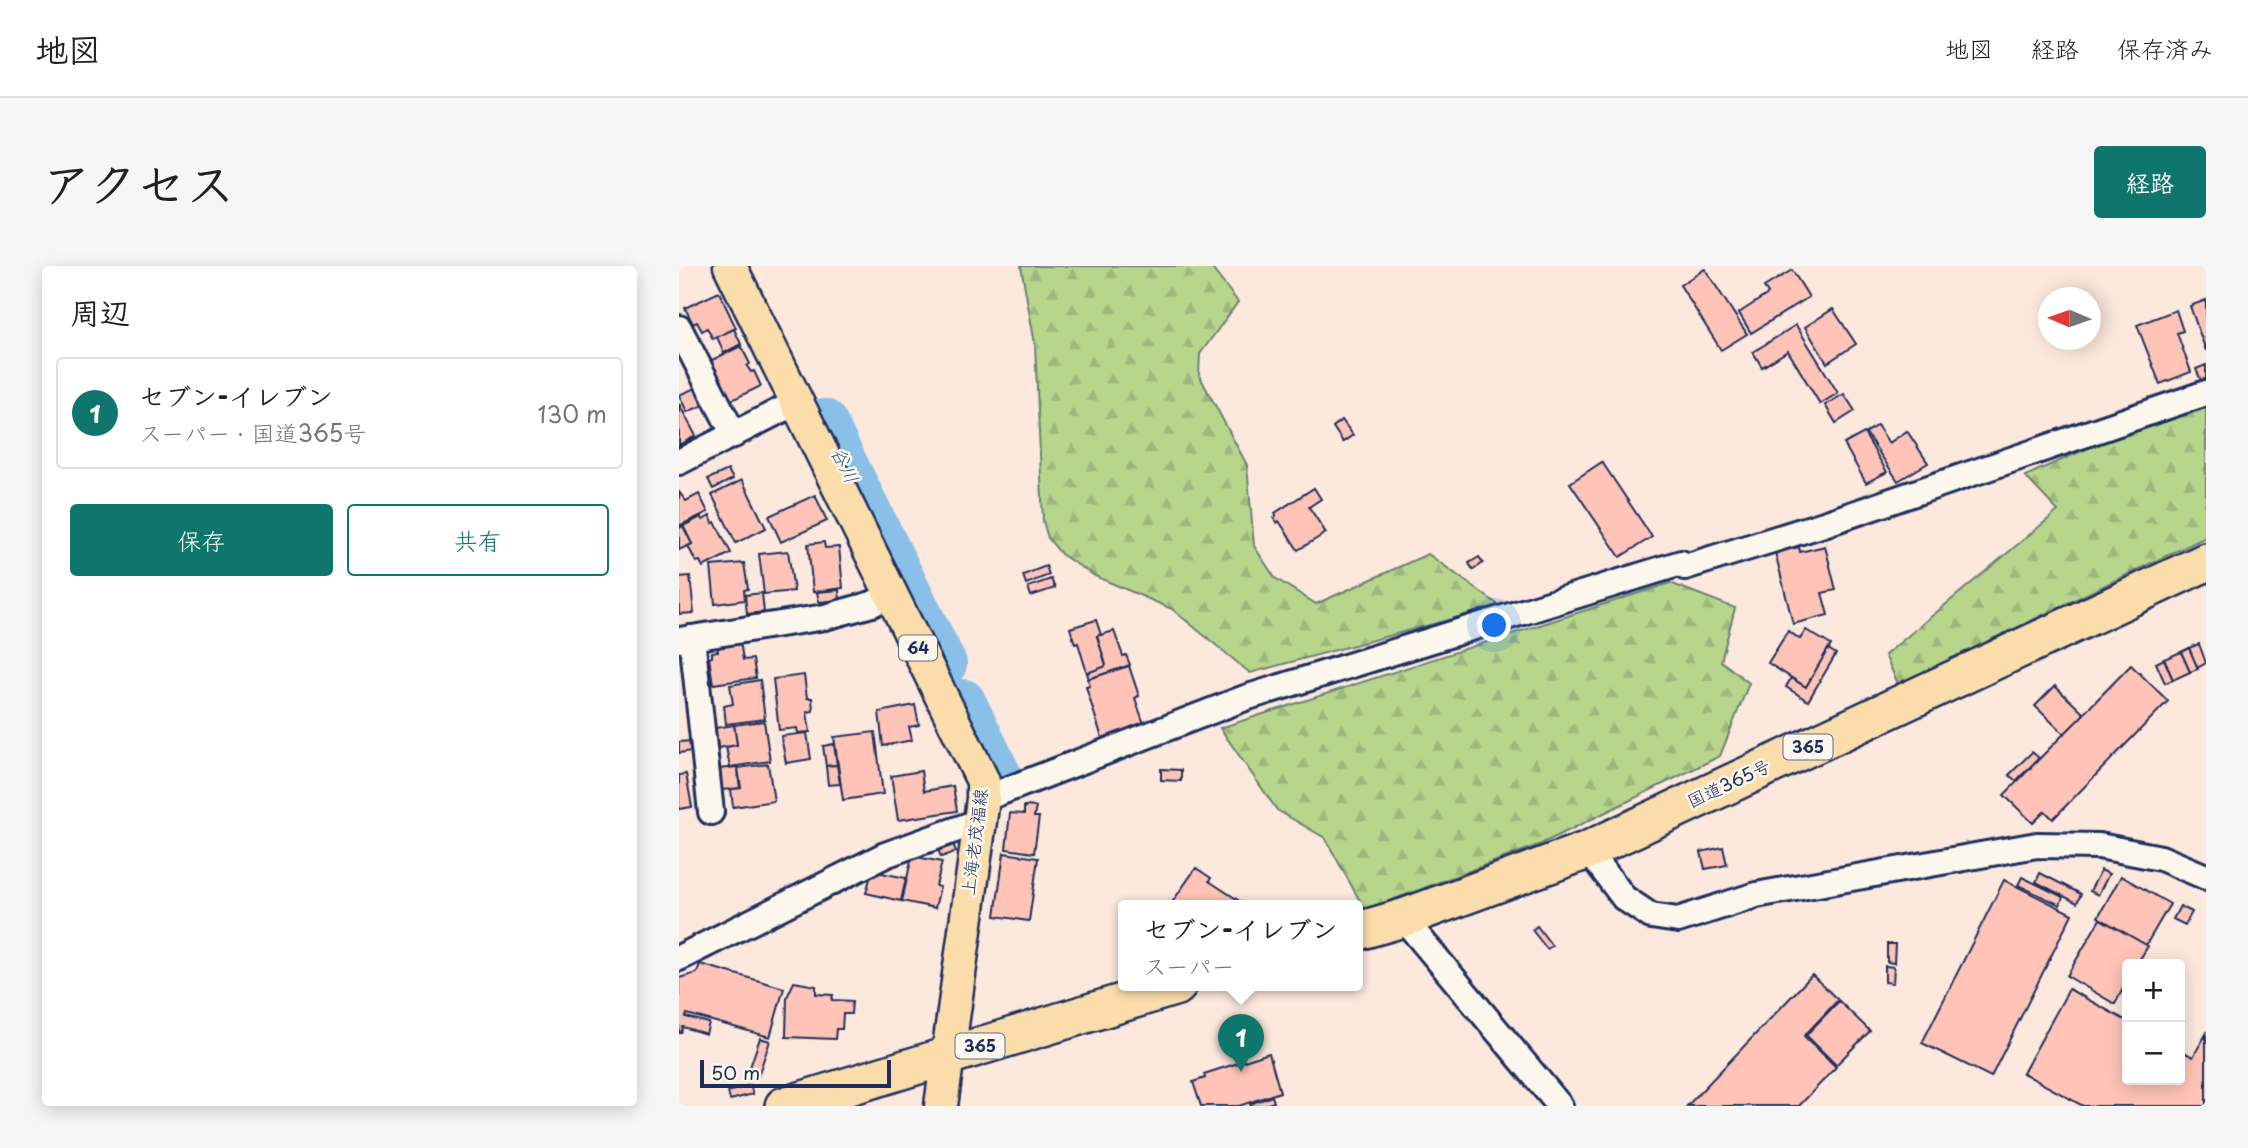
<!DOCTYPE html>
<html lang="ja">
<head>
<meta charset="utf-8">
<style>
  :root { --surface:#fff; --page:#f6f6f6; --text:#202124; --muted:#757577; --line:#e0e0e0; --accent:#0f766e }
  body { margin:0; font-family:"Playpen Sans","Klee One",sans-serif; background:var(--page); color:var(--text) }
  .controls { position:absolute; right:21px; bottom:21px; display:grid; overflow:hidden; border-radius:7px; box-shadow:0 4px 18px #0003 }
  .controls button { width:63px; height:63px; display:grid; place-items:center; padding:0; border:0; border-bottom:2px solid var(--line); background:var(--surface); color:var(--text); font:35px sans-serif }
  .compass { position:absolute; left:1359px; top:21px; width:63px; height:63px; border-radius:50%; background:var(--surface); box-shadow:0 4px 18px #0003; rotate:272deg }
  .scale { position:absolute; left:21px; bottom:18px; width:191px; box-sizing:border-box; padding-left:7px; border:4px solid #1b2f5e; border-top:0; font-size:19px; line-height:24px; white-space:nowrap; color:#1b2f5e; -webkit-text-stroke:5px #fbf7ec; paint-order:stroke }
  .you { position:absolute; left:816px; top:360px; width:24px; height:24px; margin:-18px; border:5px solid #fff; border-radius:50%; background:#1a73e8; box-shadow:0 0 0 10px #1a73e833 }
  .badge { display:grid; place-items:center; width:46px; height:46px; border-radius:50%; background:var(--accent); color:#fff; font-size:23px; font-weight:700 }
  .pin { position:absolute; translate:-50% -58px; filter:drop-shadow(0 2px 4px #0008) }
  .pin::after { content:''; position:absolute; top:37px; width:24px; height:21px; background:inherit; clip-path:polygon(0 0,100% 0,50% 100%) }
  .popup { position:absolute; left:439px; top:634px; width:245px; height:91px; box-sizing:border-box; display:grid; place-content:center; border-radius:7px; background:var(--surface); filter:drop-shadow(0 2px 5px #0005); font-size:23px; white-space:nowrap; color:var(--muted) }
  .popup b { font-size:26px; color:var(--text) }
  .popup::after { content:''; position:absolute; left:50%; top:100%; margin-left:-14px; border:14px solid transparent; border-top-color:var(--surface) }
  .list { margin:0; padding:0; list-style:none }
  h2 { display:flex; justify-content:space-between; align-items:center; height:91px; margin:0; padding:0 28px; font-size:30px }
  h2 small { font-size:23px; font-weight:400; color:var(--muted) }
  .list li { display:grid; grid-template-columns:46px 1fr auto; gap:21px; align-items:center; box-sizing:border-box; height:112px; margin:0 14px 14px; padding:0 14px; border:2px solid var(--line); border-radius:7px }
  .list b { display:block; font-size:26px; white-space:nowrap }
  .list p { margin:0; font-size:23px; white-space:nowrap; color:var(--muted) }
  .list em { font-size:23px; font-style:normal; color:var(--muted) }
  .actions { display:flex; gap:14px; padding:21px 28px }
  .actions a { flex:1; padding:16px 0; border:2px solid var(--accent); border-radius:7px; text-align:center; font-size:24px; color:var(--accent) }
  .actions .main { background:var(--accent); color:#fff }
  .map { position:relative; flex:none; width:1527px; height:840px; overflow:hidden; border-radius:7px }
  header { display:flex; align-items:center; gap:42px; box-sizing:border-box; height:98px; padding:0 35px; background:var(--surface); border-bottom:2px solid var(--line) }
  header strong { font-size:33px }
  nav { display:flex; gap:38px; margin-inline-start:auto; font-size:24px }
  .intro { display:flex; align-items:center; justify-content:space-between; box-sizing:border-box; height:168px; padding:0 42px }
  h1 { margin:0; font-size:49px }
  .button { padding:18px 32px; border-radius:7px; background:var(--accent); color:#fff; font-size:24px; font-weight:700 }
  main { display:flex; gap:42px; padding:0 42px }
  aside { flex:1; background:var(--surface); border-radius:7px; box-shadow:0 4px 18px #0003 }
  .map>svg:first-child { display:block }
  .forest { fill:url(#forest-firs); stroke:#6a8275; stroke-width:2 }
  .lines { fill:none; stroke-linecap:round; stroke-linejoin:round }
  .river { stroke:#8abfe7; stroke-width:46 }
  .building { fill:#ffc4b7; stroke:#1b2f5e; stroke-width:2 }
  .minor-casing { stroke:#1b2f5e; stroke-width:30 }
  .major-casing { stroke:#1b2f5e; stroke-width:37 }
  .highway-casing { stroke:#1b2f5e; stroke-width:42 }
  .minor { stroke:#fbf7ec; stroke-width:24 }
  .major { stroke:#faddab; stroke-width:32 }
  .highway { stroke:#faddab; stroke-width:37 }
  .labels { text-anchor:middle; stroke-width:5; stroke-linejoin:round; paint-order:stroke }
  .shield { fill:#fbf7ec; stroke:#5e6b89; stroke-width:2 }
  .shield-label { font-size:16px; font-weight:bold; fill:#1b2f5e }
  .street-label { font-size:18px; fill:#1b2f5e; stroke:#fbf7ec }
  .water-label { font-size:19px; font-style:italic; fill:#3c5a87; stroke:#fbf7ec }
</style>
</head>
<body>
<header>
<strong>地図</strong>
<nav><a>地図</a><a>経路</a><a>保存済み</a></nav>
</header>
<div class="intro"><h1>アクセス</h1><a class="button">経路</a></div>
<main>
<aside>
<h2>周辺<small></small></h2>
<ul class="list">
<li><span class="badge">1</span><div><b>セブン-イレブン</b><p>スーパー · 国道365号</p></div><em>130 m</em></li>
</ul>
<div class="actions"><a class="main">保存</a><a>共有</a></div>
</aside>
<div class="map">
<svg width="1527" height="840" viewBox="0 0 1527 840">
  <defs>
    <pattern id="forest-firs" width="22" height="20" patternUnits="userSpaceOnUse" patternTransform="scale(1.75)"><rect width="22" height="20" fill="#b8d58c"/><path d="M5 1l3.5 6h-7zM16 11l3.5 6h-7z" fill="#9eb77b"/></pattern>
  </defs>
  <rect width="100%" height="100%" fill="#fce8dc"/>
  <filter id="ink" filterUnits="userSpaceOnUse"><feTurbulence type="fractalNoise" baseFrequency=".0143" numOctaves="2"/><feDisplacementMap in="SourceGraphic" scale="14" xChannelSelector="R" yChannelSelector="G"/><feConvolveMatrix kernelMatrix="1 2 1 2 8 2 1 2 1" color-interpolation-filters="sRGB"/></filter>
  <g filter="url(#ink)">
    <!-- forest -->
    <g class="forest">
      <polygon points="342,0 531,0 559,36 521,88 520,109 568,199 575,280 596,312 637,338 749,288 821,340 571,407 493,343 416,310 382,288 369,272 364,255 356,78"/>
      <polygon points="1527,138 1527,271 1219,418 1206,389 1379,245 1346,210 1480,151"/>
      <polygon points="991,317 1056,342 1042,395 1070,417 1041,490 862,578 686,644 646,572 598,544 541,462"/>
    </g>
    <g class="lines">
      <!-- river -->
      <g class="river">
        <polyline points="145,156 265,398"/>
        <polyline points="284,436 323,516"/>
      </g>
    </g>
    <!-- building -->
    <g class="building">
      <polygon points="1026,3 1068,68 1042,84 1001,19"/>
      <polygon points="1113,4 1130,31 1072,67 1060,47 1089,28 1085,21"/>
      <polygon points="40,26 57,62 34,73 28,62 23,65 18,56 14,58 6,42"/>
      <polygon points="1527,34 1527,85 1511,40"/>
      <polygon points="1154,43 1177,78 1148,97 1126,61"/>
      <polygon points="1497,44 1504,65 1498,67 1512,106 1481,118 1458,59"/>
      <polygon points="1117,59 1159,127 1141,138 1109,85 1083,101 1074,86"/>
      <polygon points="55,63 62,78 45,87 38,71"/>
      <polygon points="62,80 71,98 68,100 72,106 75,105 82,120 51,135 31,95"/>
      <polygon points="1527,99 1527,116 1523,117 1517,103"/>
      <polygon points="16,122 25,139 8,146 0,129"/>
      <polygon points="1165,128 1176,145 1157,157 1146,139"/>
      <polygon points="0,138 17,170 0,179"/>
      <polygon points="663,154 674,169 664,176 654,161"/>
      <polygon points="1198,159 1210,177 1228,165 1249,197 1219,215 1187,167"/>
      <polygon points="1185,167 1208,206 1187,217 1165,178"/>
      <polygon points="923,196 973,271 941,291 891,217"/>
      <polygon points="49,204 54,213 34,223 29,213"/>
      <polygon points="63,214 87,262 57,277 33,229"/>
      <polygon points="635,222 642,233 630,241 647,267 619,284 600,255 598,257 595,252 597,250 596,247"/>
      <polygon points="0,226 7,235 20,228 29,246 0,260"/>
      <polygon points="136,229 148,255 102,276 90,250"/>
      <polygon points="31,250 34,257 36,256 52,287 24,301 21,295 17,296 9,280 13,278 4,260 22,251 24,254"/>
      <polygon points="4,260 13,278 0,284 0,262"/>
      <polygon points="145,276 146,282 160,281 164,322 134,326 129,278"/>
      <polygon points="1146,280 1157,324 1143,327 1149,349 1114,358 1096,286 1120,281 1121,286"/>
      <polygon points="109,285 115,325 85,328 80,288"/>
      <polygon points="800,291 804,297 794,304 790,297"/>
      <polygon points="65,297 69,323 65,324 66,334 36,338 32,300"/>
      <polygon points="367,300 370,309 347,318 344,309"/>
      <polygon points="11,310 15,347 0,348 0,311"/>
      <polygon points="372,313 376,322 352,330 349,321"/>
      <polygon points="160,324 161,334 140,336 138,326"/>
      <polygon points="83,327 85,346 68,348 66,329"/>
      <polygon points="417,354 422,369 418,370 427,399 425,401 408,407 399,377 396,378 391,362"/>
      <polygon points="1127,364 1152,379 1127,421 1089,397 1109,365 1121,373"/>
      <polygon points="435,365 444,390 447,389 451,399 410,413 408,407 425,401 427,399 418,370"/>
      <polygon points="61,375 64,394 74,393 77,412 34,418 30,392 33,391 33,386 39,385 38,378"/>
      <polygon points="1520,378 1527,397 1518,402 1510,382"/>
      <polygon points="1510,382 1519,403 1511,406 1502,386"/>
      <polygon points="1149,383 1157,388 1129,435 1107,421 1112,412 1127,421"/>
      <polygon points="1502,386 1511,406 1494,414 1485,393"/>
      <polygon points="1485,393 1494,414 1486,417 1477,397"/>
      <polygon points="1452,399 1489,435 1374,553 1366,545 1354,557 1325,529"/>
      <polygon points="450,400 460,430 456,432 465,458 423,472 407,421 411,420 409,413"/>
      <polygon points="125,409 128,432 133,432 134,445 128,446 131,466 119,467 118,462 100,464 94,413"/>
      <polygon points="81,414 86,453 47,458 45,440 54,438 51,419"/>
      <polygon points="1376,420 1405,448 1385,468 1356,440"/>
      <polygon points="236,439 240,459 230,461 233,474 204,480 200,446"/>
      <polygon points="85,455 91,495 51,501 47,481 58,479 55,459"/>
      <polygon points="55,459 58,479 39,482 36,462"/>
      <polygon points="196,466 204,528 164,534 155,471"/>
      <polygon points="128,467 132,493 107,497 102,470"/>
      <polygon points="12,475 13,485 0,487 0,476"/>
      <polygon points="155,478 158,499 147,500 144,480"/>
      <polygon points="1353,486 1360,492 1337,515 1330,509"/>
      <polygon points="89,498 95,535 54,541 52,523 62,522 59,502"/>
      <polygon points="158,499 161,518 149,519 147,500"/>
      <polygon points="58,501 61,522 43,524 40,503"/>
      <polygon points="482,503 502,504 502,515 482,514"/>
      <polygon points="242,505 245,525 274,520 278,545 219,554 212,510"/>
      <polygon points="7,508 13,541 0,543 0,509"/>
      <polygon points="345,540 357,541 355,551 360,551 355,587 327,583 331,547 345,548"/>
      <polygon points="274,577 277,586 262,591 259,583"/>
      <polygon points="1044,581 1048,599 1026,603 1022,586"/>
      <polygon points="325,587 359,592 350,655 316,650"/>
      <polygon points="233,590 263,596 257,620 261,621 256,642 223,635"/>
      <polygon points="517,602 532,612 530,615 568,640 495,640 494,635"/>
      <polygon points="1422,604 1430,608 1419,629 1411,625"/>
      <polygon points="193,605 227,612 222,635 187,627"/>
      <polygon points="1361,607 1402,628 1398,637 1357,616"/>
      <polygon points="1442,610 1491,638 1467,679 1419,651"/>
      <polygon points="1343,611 1384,631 1381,639 1339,619"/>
      <polygon points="1325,614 1393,648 1312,811 1243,777"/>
      <polygon points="1501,640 1513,646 1506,659 1494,653"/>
      <polygon points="1421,653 1469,680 1458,698 1448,698 1448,715 1436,738 1388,710"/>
      <polygon points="858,660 873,680 868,683 853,664"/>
      <polygon points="1208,678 1216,678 1215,697 1208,696"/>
      <polygon points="21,698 105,722 91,771 8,748 7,751 30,757 27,768 4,761 2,767 0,767 0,712 18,707"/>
      <polygon points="1206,700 1215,701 1214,717 1206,716"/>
      <polygon points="1133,709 1159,734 1125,770 1157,801 1120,840 1008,840"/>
      <polygon points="115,716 137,720 137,728 154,729 153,734 173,735 172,748 164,748 163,763 157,763 156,773 107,771 108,731"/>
      <polygon points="1390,723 1448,755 1448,814 1501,814 1501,784 1514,791 1527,768 1527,840 1404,840 1344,807"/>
      <polygon points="1160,735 1191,765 1157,799 1127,769"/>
      <polygon points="81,772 91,775 79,810 69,807"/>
      <polygon points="590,787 601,826 560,840 522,840 514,816 526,812 525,808"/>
      <polygon points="71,819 74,828 51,834 49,826"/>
      <polygon points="593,830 595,836 583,840 572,840 571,838"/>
    </g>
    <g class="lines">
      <!-- minor casing -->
      <g class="minor-casing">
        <g id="minor">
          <polyline points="0,62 55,169"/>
          <polyline points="0,196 118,136"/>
          <polyline points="13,372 32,546"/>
          <polyline points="0,374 146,351 193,338 214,328"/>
          <polyline points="304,533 566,432 1002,297 1006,301 1145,258 1527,127"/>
          <polyline points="909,584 945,632 972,650 999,654 1077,629 1358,579 1420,580 1482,592 1527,611"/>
          <polyline points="724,652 881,840"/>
          <polyline points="0,692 206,589 301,555"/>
        </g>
      </g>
      <!-- major casing -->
      <g class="major-casing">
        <polyline id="major" points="51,0 304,515 304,533 262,840"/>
      </g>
      <!-- highway casing -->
      <g class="highway-casing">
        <g id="highway">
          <polyline points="679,665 724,652 909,584 1527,296"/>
          <polyline points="105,840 498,720"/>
        </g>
      </g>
      <!-- minor -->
      <use href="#minor" class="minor"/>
      <!-- major -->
      <use href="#major" class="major"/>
      <!-- highway -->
      <use href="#highway" class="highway"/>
    </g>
  </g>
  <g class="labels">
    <!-- shield labels -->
    <g class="shield">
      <rect x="220" y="369.5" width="38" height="25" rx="5"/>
      <rect x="1104.5" y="468.5" width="49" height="25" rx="5"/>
      <rect x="276.5" y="767.5" width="49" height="25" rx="5"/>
    </g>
    <g class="shield-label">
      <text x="239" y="388">64</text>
      <text x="1129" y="487">365</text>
      <text x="301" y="786">365</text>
    </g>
    <!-- street labels -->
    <g class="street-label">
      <text transform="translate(1050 518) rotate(-25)" y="6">国道365号</text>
      <text transform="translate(296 576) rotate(-83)" y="6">上海老茂福線</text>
    </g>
    <!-- water labels -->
    <g class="water-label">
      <text transform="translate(166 199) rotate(64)" y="7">谷川</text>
    </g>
  </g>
</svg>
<div class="controls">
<button>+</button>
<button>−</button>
</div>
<svg class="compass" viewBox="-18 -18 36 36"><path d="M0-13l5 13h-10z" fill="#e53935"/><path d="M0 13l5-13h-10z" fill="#757577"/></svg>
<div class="scale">50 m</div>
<div class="you"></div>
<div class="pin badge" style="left:562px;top:806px">1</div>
<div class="popup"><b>セブン-イレブン</b>スーパー</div>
</div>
</main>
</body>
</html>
